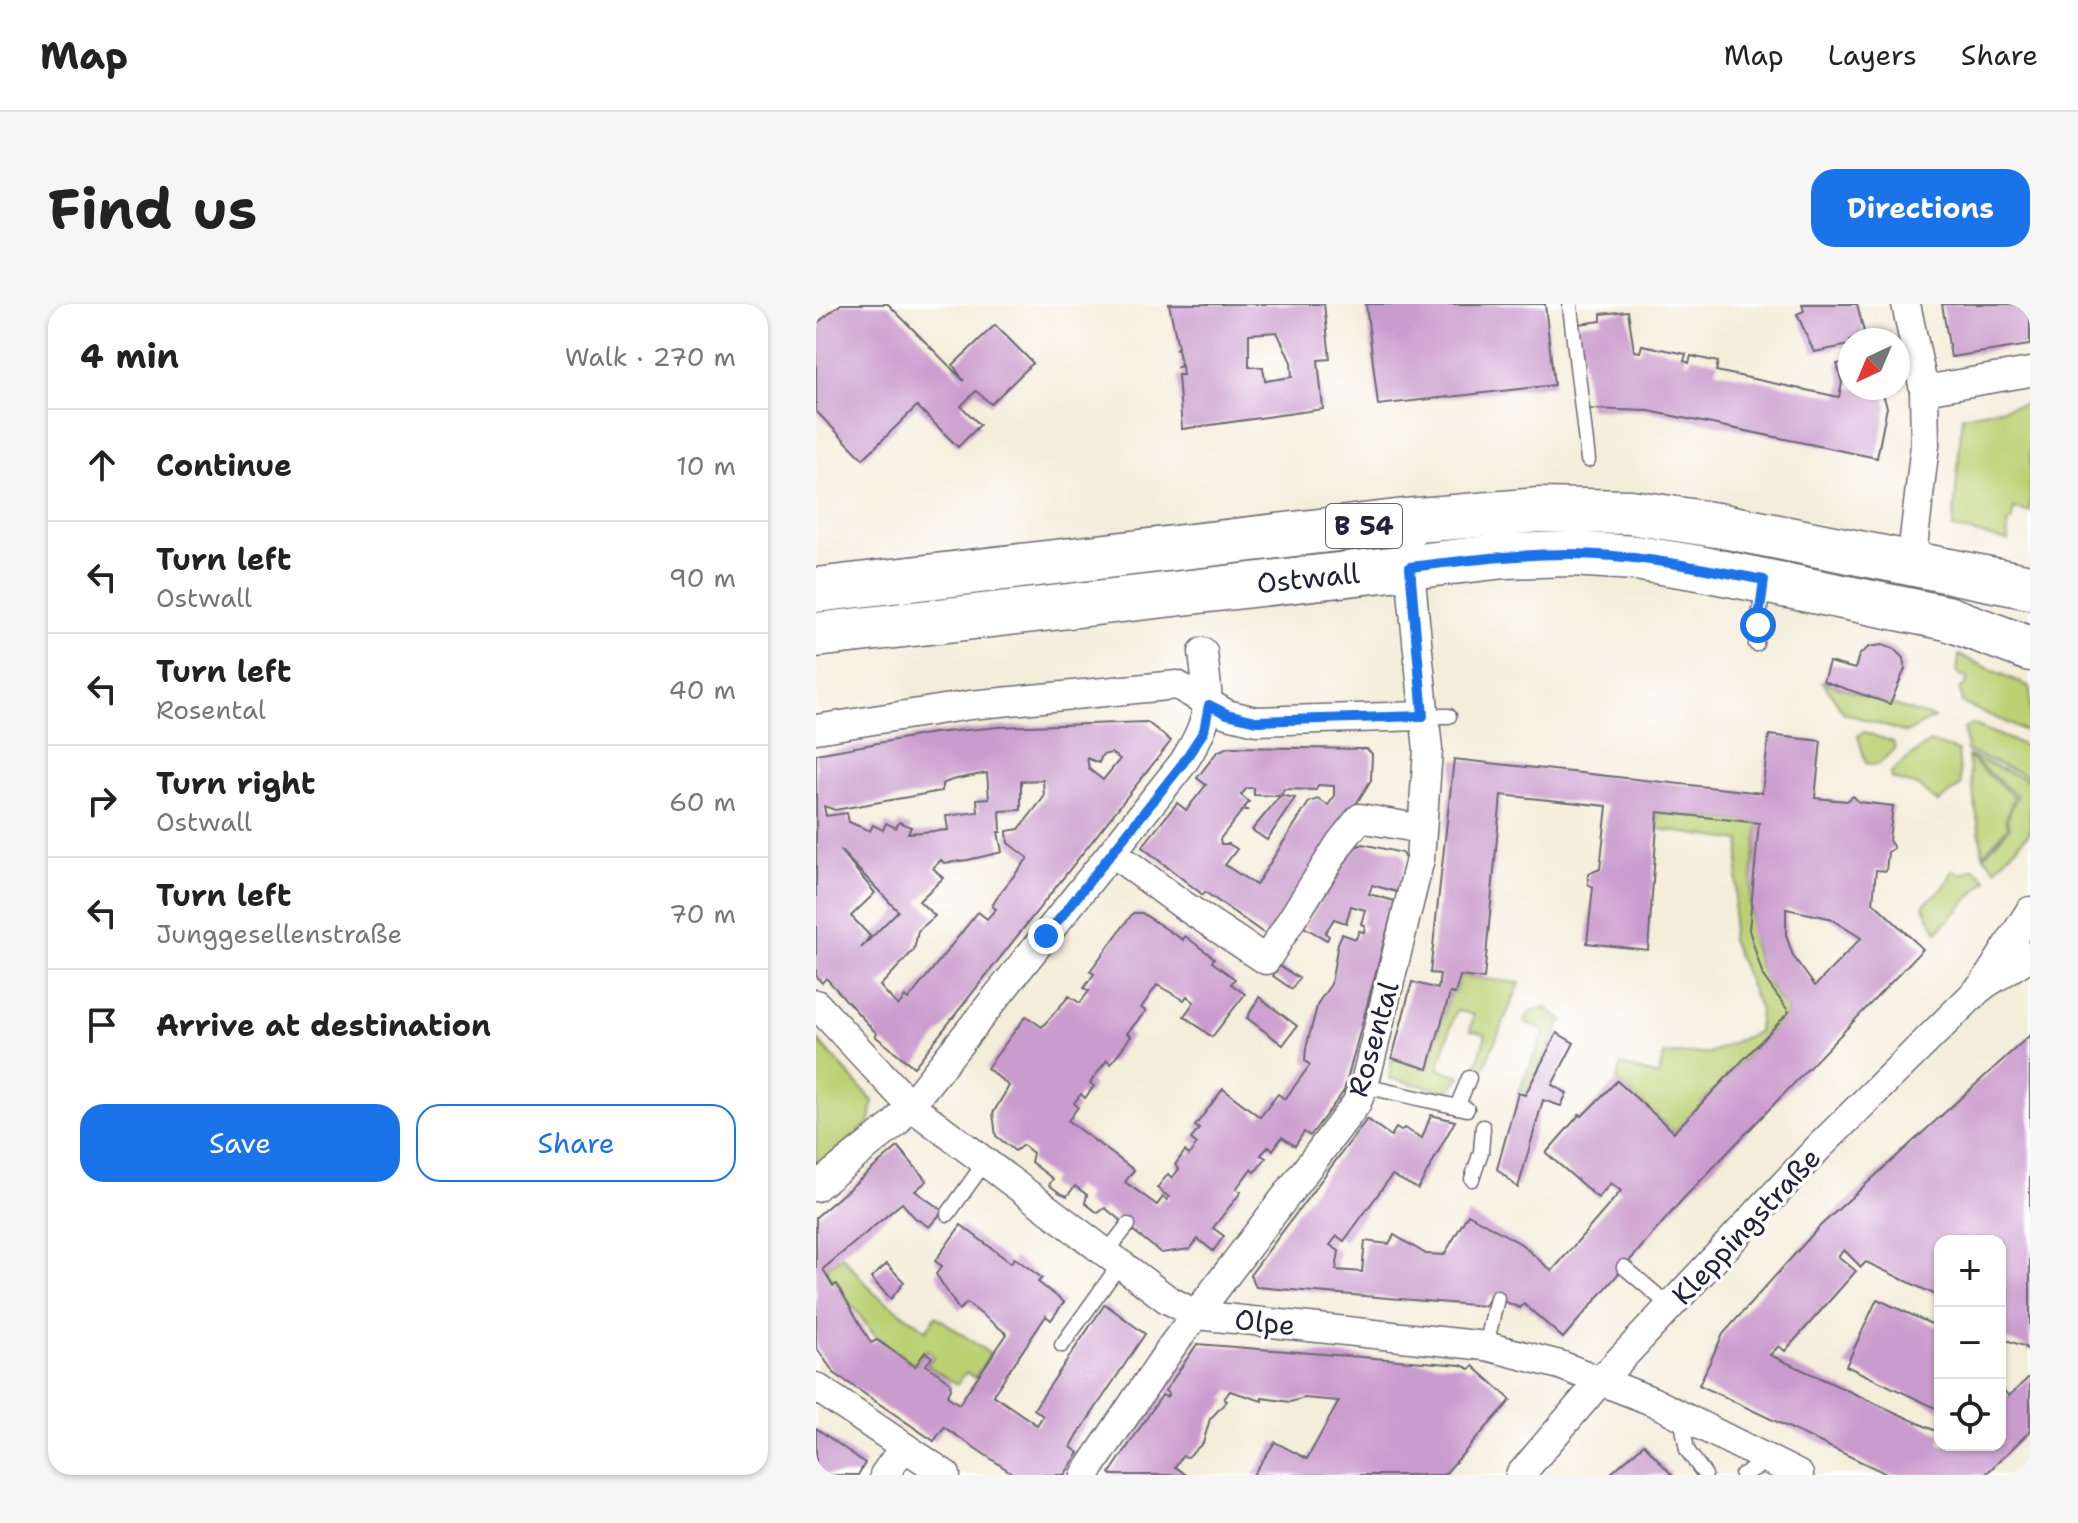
<!DOCTYPE html>
<html lang="en">
<head>
<meta charset="utf-8">
<style>
  :root { --surface:#fff; --page:#f6f6f6; --text:#222; --muted:#767676; --line:#e0e0e0; --accent:#1a73e8 }
  body { margin:0; font-family:"Shantell Sans",sans-serif; background:var(--page); color:var(--text) }
  .controls { position:absolute; right:24px; bottom:24px; display:grid; overflow:hidden; border-radius:16px; box-shadow:0 2px 6px #0004 }
  .controls button { width:72px; height:72px; display:grid; place-items:center; padding:0; border:0; border-bottom:2px solid var(--line); background:var(--surface); color:var(--text); font:40px sans-serif }
  .compass { position:absolute; left:1022px; top:24px; width:72px; height:72px; border-radius:50%; background:var(--surface); box-shadow:0 2px 6px #0004; rotate:224deg }
  .stop { position:absolute; width:24px; height:24px; margin:-18px; border:6px solid #1a73e8; border-radius:50%; background:#fff }
  .stop.end { background:#1a73e8; border-color:#fff; box-shadow:0 2px 8px #0008 }
  .list { margin:0; padding:0; list-style:none }
  h2 { display:flex; justify-content:space-between; align-items:center; height:104px; margin:0; padding:0 32px; font-size:34px }
  h2 small { font-size:26px; font-weight:400; color:var(--muted) }
  .list li { display:grid; grid-template-columns:52px 1fr auto; gap:24px; align-items:center; box-sizing:border-box; height:112px; padding:0 32px; border-top:2px solid var(--line) }
  .list b { display:block; font-size:30px; white-space:nowrap }
  .list p { margin:0; font-size:26px; white-space:nowrap; color:var(--muted) }
  .list em { font-size:26px; font-style:normal; color:var(--muted) }
  .actions { display:flex; gap:16px; padding:24px 32px }
  .actions a { flex:1; padding:18px 0; border:2px solid var(--accent); border-radius:24px; text-align:center; font-size:28px; color:var(--accent) }
  .actions .main { background:var(--accent); color:#fff }
  .icon { flex:none; width:44px; height:44px; fill:none; stroke:currentColor; stroke-width:2; stroke-linecap:round; stroke-linejoin:round }
  .map { position:relative; flex:none; width:1214px; height:1171px; overflow:hidden; border-radius:24px }
  header { display:flex; align-items:center; gap:48px; box-sizing:border-box; height:112px; padding:0 40px; background:var(--surface); border-bottom:2px solid var(--line) }
  header strong { font-size:38px }
  nav { display:flex; gap:44px; margin-inline-start:auto; font-size:28px }
  .intro { display:flex; align-items:center; justify-content:space-between; box-sizing:border-box; height:192px; padding:0 48px }
  h1 { margin:0; font-size:56px }
  .button { padding:20px 36px; border-radius:24px; background:var(--accent); color:#fff; font-size:28px; font-weight:700 }
  main { display:flex; gap:48px; padding:0 48px }
  aside { flex:1; background:var(--surface); border-radius:24px; box-shadow:0 2px 6px #0004 }
  .map>svg:first-child { display:block }
  .green { fill:#bcd073; stroke:#6f7957; stroke-width:2 }
  .building { fill:#ca9bcd; fill-rule:evenodd }
  .lines { fill:none; stroke-linecap:round; stroke-linejoin:round }
  .service-casing { stroke:#6c6973; stroke-width:17 }
  .minor-casing { stroke:#6c6973; stroke-width:31 }
  .primary-casing { stroke:#6c6973; stroke-width:47 }
  .service { stroke:#fff; stroke-width:14 }
  .minor { stroke:#fff; stroke-width:28 }
  .primary { stroke:#fff; stroke-width:44 }
  .route { stroke:#1a73e8; stroke-width:10 }
  .labels { text-anchor:middle; stroke-width:7; stroke-linejoin:round; paint-order:stroke }
  .shield { fill:#fff; stroke:#646476; stroke-width:2 }
  .shield-label { font-size:26px; font-weight:bold; fill:#22223b }
  .street-label { font-size:28px; fill:#22223b; stroke:#fff }
</style>
</head>
<body>
<header>
<strong>Map</strong>
<nav><a>Map</a><a>Layers</a><a>Share</a></nav>
</header>
<div class="intro"><h1>Find us</h1><a class="button">Directions</a></div>
<main>
<aside>
<h2>4 min<small>Walk · 270 m</small></h2>
<ul class="list">
<li><svg class="icon" aria-label="ahead" viewBox="0 0 24 24"><path d="M12 20V5M6 11l6-6 6 6"/></svg><div><b>Continue</b></div><em>10 m</em></li>
<li><svg class="icon" aria-label="left" viewBox="0 0 24 24"><path d="M17 20v-9H6M10 6l-5 5 5 5"/></svg><div><b>Turn left</b><p>Ostwall</p></div><em>90 m</em></li>
<li><svg class="icon" aria-label="left" viewBox="0 0 24 24"><path d="M17 20v-9H6M10 6l-5 5 5 5"/></svg><div><b>Turn left</b><p>Rosental</p></div><em>40 m</em></li>
<li><svg class="icon" aria-label="right" viewBox="0 0 24 24"><path d="M7 20v-9h11M14 6l5 5-5 5"/></svg><div><b>Turn right</b><p>Ostwall</p></div><em>60 m</em></li>
<li><svg class="icon" aria-label="left" viewBox="0 0 24 24"><path d="M17 20v-9H6M10 6l-5 5 5 5"/></svg><div><b>Turn left</b><p>Junggesellenstraße</p></div><em>70 m</em></li>
<li><svg class="icon" aria-label="arrive" viewBox="0 0 24 24"><path d="M6 21V4h12l-3 4 3 4H6"/></svg><div><b>Arrive at destination</b></div></li>
</ul>
<div class="actions"><a class="main">Save</a><a>Share</a></div>
</aside>
<div class="map">
<svg width="1214" height="1171" viewBox="0 0 1214 1171">
  <rect width="100%" height="100%" fill="#fff"/>
  <filter id="ink" filterUnits="userSpaceOnUse"><feTurbulence type="fractalNoise" baseFrequency=".0125" numOctaves="2"/><feDisplacementMap in="SourceGraphic" scale="16" xChannelSelector="R" yChannelSelector="G"/><feConvolveMatrix kernelMatrix="1 2 1 2 8 2 1 2 1" color-interpolation-filters="sRGB"/></filter>
  <filter id="wash" filterUnits="userSpaceOnUse"><feTurbulence type="fractalNoise" baseFrequency=".006" numOctaves="4" result="noise"/><feDisplacementMap in="SourceGraphic" scale="32" xChannelSelector="R" yChannelSelector="G"/><feGaussianBlur stdDeviation="1.8" result="paint"/><feColorMatrix in="noise" values="0 0 0 0 0 0 0 0 0 0 0 0 0 0 0 0 0 1.4 0 .05"/><feComposite in="paint" operator="in"/></filter>
  <g filter="url(#wash)">
    <rect width="100%" height="100%" fill="#f4edda"/>
    <!-- green -->
    <g class="green">
      <polygon points="1214,99 1214,208 1198,205 1195,218 1191,218 1192,237 1137,224 1146,112"/>
      <polygon points="537,242 538,251 0,314 0,305"/>
      <polygon points="1143,351 1214,383 1214,429 1146,399 1144,384 1150,381 1151,374 1141,369"/>
      <polygon points="1007,378 1118,414 1090,429 1028,409"/>
      <polygon points="1156,420 1214,444 1214,473 1151,447 1148,425"/>
      <polygon points="1048,428 1077,438 1079,445 1062,461 1050,459 1042,432"/>
      <polygon points="1113,438 1142,447 1145,481 1122,499 1102,482 1076,475 1075,468"/>
      <polygon points="1152,451 1214,477 1214,528 1180,565 1168,552 1194,523 1191,516 1201,492"/>
      <polygon points="1152,453 1198,493 1189,515 1192,523 1167,550"/>
      <path d="M842 508 943 519C934 592 919 649 973 708L858 828 801 777 805 761 842 772 848 751 893 749 942 728 944 706 915 635 925 537 841 525Z"/>
      <polygon points="1159,564 1171,576 1121,628 1107,601 1129,582 1137,566 1147,570"/>
      <polygon points="644,672 704,679 662,777 657,775 670,730 654,726 658,711 640,706 622,765 645,772 633,788 573,774 576,754 612,764 634,689 639,689"/>
      <polygon points="730,704 747,716 709,791 702,789 729,727 708,718 715,707"/>
      <polygon points="0,734 57,797 54,818 0,864"/>
      <polygon points="26,952 59,990 110,1026 120,1012 174,1050 159,1074 150,1068 141,1080 111,1061 118,1052 110,1046 99,1061 59,1032 9,965"/>
    </g>
    <g id="blocks">
      <!-- building -->
      <g class="building">
        <polygon points="25,0 72,0 148,77 137,61 179,21 217,59 175,100 160,87 145,102 164,121 142,143 101,102 47,155 0,107 0,20"/>
        <path d="M353 0H508L514 55 502 56 507 105 366 125 362 71H367L366 62 362 63 365 60 362 45 359 46 362 43ZM461 28 475 58 476 73 449 77 447 63H433V30Z"/>
        <polygon points="550,0 729,0 738,81 562,101"/>
        <polygon points="986,0 1041,0 1050,36 1034,36 1034,41 998,48 981,10 988,7"/>
        <polygon points="1126,0 1214,0 1214,41 1135,53"/>
        <polygon points="812,7 818,47 824,48 826,41 870,50 868,57 873,59 875,52 902,58 900,67 1023,93 1026,79 1021,60 1034,57 1034,84 1065,84 1071,103 1061,154 833,107 773,105 762,20 785,17 785,10"/>
        <polygon points="1066,341 1078,345 1087,354 1089,365 1074,400 1007,377 1013,358 1039,365 1043,351 1053,343"/>
        <path d="M331 418 355 437 98 763 59 732 61 730 10 674 6 679 0 672V450L118 429 183 423ZM295 449 304 455 287 476 273 465 271 454 283 459 286 451ZM171 469 173 494 161 495 162 508 130 512 132 526 92 529 95 523 83 518 80 524 70 519 67 526 57 521 54 527 33 518 31 509 10 512 8 502 19 506 126 487V480L136 476ZM227 476 228 493 203 525 191 527 192 539 212 554 184 589 176 602 180 605 171 615 162 608 92 696 89 693 82 702 64 682 98 646 102 627 119 612 103 597 127 574 117 564 125 556 128 559 152 556 186 548 182 528H185L184 507 205 506V477ZM24 546 82 607 45 644 54 632 35 612 59 589Z"/>
        <path d="M953 431 1005 437 999 494 1031 497 1037 492 1043 498 1077 502 1073 536 1078 544 1072 548 1070 567 1060 566 1057 598 1107 645 866 896 747 1034 708 1000 704 1004 675 992 669 1002 440 983 434 971 551 815 575 832 580 824 585 827 588 824 606 834 615 811 639 817 602 885 576 871 528 937 521 932 514 941 523 947 520 966 546 968 549 937 573 940 578 931 610 950 628 951 652 910 705 940 736 967 805 887 795 879 782 894 730 849 764 810 766 812 801 777 858 828 973 708 947 672 933 626 943 519 842 508 832 646 771 639 777 583 772 580V570L784 565 791 502 685 491 668 675 644 672 639 690 634 689 612 765 576 754 596 678 622 685 624 670 614 669 638 455 946 489ZM970 605 1013 614 1045 634 999 682 977 652 970 631Z"/>
        <path d="M412 443 551 445 556 450 555 476 456 635 389 588 387 591 326 543 361 499 370 506 390 481 381 474 401 448ZM502 481 518 482V493L512 501 502 495 493 498 440 581 409 561 421 545 413 540H405L404 535 426 507 431 506 428 504 433 498 425 491 431 484H438V491L464 492 436 526 451 536 479 494 465 491 468 485 500 486Z"/>
        <polygon points="547,540 586,549 590,557 581,588 556,581 553,590 579,597 528,787 494,832 488,828 479,842 466,833 457,846 453,842 445,851 450,854 439,868 435,865 420,885 425,888 397,924 408,932 397,947 382,935 374,945 345,949 289,904 282,909 269,899 271,891 259,882 251,892 244,889 233,881 237,875 215,858 217,849 207,841 199,847 180,832 177,809 193,782 171,764 210,712 226,723 253,692 264,699 273,687 268,684 278,670 274,667 317,609 326,609 367,636 369,632 398,654 396,658 419,675 415,680 429,690 396,733 368,712 378,698 371,692 368,696 341,681 325,704 330,707 311,729 315,732 295,760 291,756 274,779 278,782 269,794 265,790 258,799 262,803 252,817 318,866 309,878 341,901 347,893 351,896 353,893 341,884 352,870 356,874 363,865 359,861 369,847 373,851 381,840 375,835 383,825 379,822 407,785 444,813 462,790 469,795 494,761 489,757 490,744 502,699 515,680 522,639 526,630 540,635 543,627 548,628 549,622 545,620 549,606 535,602 530,619 518,615 509,629 513,632 511,636 488,623 539,543"/>
        <polygon points="463,662 483,674 476,685 457,672"/>
        <polygon points="443,693 481,722 467,741 431,714"/>
        <polygon points="741,729 758,739 736,781 751,789 745,802 727,796 702,884 681,865 702,789 709,791"/>
        <polygon points="1214,731 1214,1048 1208,1042 1184,1034 1184,937 1124,937 1124,993 1050,958 1045,963 1028,946 1022,952 1040,967 969,1047 963,1042 954,1051 1124,1129 1124,1141 1184,1141 1184,1083 1193,1092 1214,1072 1214,1127 1169,1171 1073,1171 883,1081 907,1030 1004,922"/>
        <polygon points="82,843 111,877 99,887 127,907 113,923 98,913 86,899 7,965 17,982 21,980 55,1039 61,1036 99,1062 109,1048 116,1053 110,1061 134,1078 135,1084 131,1092 143,1100 191,1030 151,999 143,1006 120,970 126,962 119,957 145,921 195,959 198,954 203,957 226,974 222,978 248,998 235,1016 230,1012 177,1091 221,1121 227,1112 218,1105 289,1000 329,1030 261,1132 255,1143 263,1149 248,1171 199,1171 128,1123 118,1137 18,1069 0,1043 0,913"/>
        <polygon points="71,960 88,978 75,995 55,974"/>
        <polygon points="1061,995 1124,1024 1124,1106 1030,1062"/>
        <polygon points="381,1040 645,1061 654,1065 657,1062 695,1096 628,1171 437,1171 459,1138 491,1155 523,1097 488,1094 474,1098 446,1094 446,1097 414,1087 408,1095 411,1097 394,1115 387,1139 372,1153 366,1152 359,1163 370,1171 296,1171 294,1169 346,1091 350,1093 353,1090 349,1087"/>
        <polygon points="0,1124 49,1159 42,1171 0,1171"/>
        <polygon points="828,1140 856,1171 793,1171"/>
      </g>
    </g>
  </g>
  <g filter="url(#ink)">
    <use href="#blocks" fill-opacity="0" stroke="#6c6973" stroke-width="2"/>
    <g class="lines">
      <!-- service casing -->
      <g class="service-casing">
        <g id="service">
          <polyline points="754,2 772,156"/>
          <polyline points="940,340 947,281"/>
          <polyline points="607,412 633,412"/>
          <polyline points="548,782 651,805"/>
          <polyline points="641,803 653,774"/>
          <polyline points="656,875 665,848 667,823"/>
          <polyline points="132,910 169,858"/>
          <polyline points="290,949 312,921"/>
          <polyline points="808,963 855,1003"/>
          <polyline points="246,1041 304,960"/>
          <polyline points="670,1042 681,994"/>
          <polyline points="865,1113 871,1146 889,1171"/>
          <polyline points="926,1171 954,1157"/>
        </g>
      </g>
      <!-- minor casing -->
      <g class="minor-casing">
        <g id="minor">
          <polyline points="1090,0 1108,86 1109,141 1095,260"/>
          <polyline points="1108,86 1214,68"/>
          <polyline points="0,425 154,401 361,381 411,410 440,417 607,412"/>
          <polyline points="297,549 367,601 450,656 524,539 544,514 606,525"/>
          <polyline points="1166,683 1214,607"/>
          <polyline points="0,700 95,802 351,995 381,1011 670,1042 744,1061 836,1097 983,1171"/>
          <path d="M0 883 79 820 367 459C397 412 393 401 387 348"/>
          <polyline points="0,1083 130,1171"/>
          <polyline points="68,1171 88,1143"/>
          <polyline points="269,1171 356,1042 540,800 548,782 604,555 612,446 589,217"/>
          <polyline points="704,1171 786,1075 1004,842 1165,683 1214,652"/>
        </g>
      </g>
      <!-- primary casing -->
      <g class="primary-casing">
        <g id="primary">
          <polyline points="0,286 589,217 723,206 814,208 907,222 1214,283"/>
          <polyline points="0,331 689,252 755,250 820,254 883,264 1131,314 1214,345"/>
        </g>
      </g>
      <!-- service -->
      <use href="#service" class="service"/>
      <!-- minor -->
      <use href="#minor" class="minor"/>
      <!-- primary -->
      <use href="#primary" class="primary"/>
    </g>
  </g>
  <g class="lines" filter="url(#ink)">
    <!-- route -->
    <path class="route" d="M230 632 367 459 388 427 393 401 411 410 440 417 607 412 594 263C647 257 700 250 753 250 819 250 884 264 948 276L942 321"/>
  </g>
  <g class="labels">
    <!-- shield labels -->
    <rect class="shield" x="510" y="200" width="76" height="44" rx="6"/>
    <g class="shield-label">
      <text x="548" y="231">B 54</text>
    </g>
    <!-- street labels -->
    <g class="street-label">
      <text transform="translate(492 274) rotate(-6)" y="10">Ostwall</text>
      <text transform="translate(557 735) rotate(-74)" y="10">Rosental</text>
      <text transform="translate(930 922) rotate(-47)" y="10">Kleppingstraße</text>
      <text transform="translate(449 1018) rotate(6)" y="10">Olpe</text>
    </g>
  </g>
</svg>
<div class="controls">
<button>+</button>
<button>−</button>
<button><svg class="icon" aria-label="locate" viewBox="0 0 24 24"><circle cx="12" cy="12" r="6"/><path d="M12 2v4M12 18v4M2 12h4M18 12h4"/></svg></button>
</div>
<svg class="compass" viewBox="-18 -18 36 36"><path d="M0-13l5 13h-10z" fill="#e53935"/><path d="M0 13l5-13h-10z" fill="#767676"/></svg>
<div class="stop" style="left:942px;top:321px"></div>
<div class="stop end" style="left:230px;top:632px"></div>
</div>
</main>
</body>
</html>
